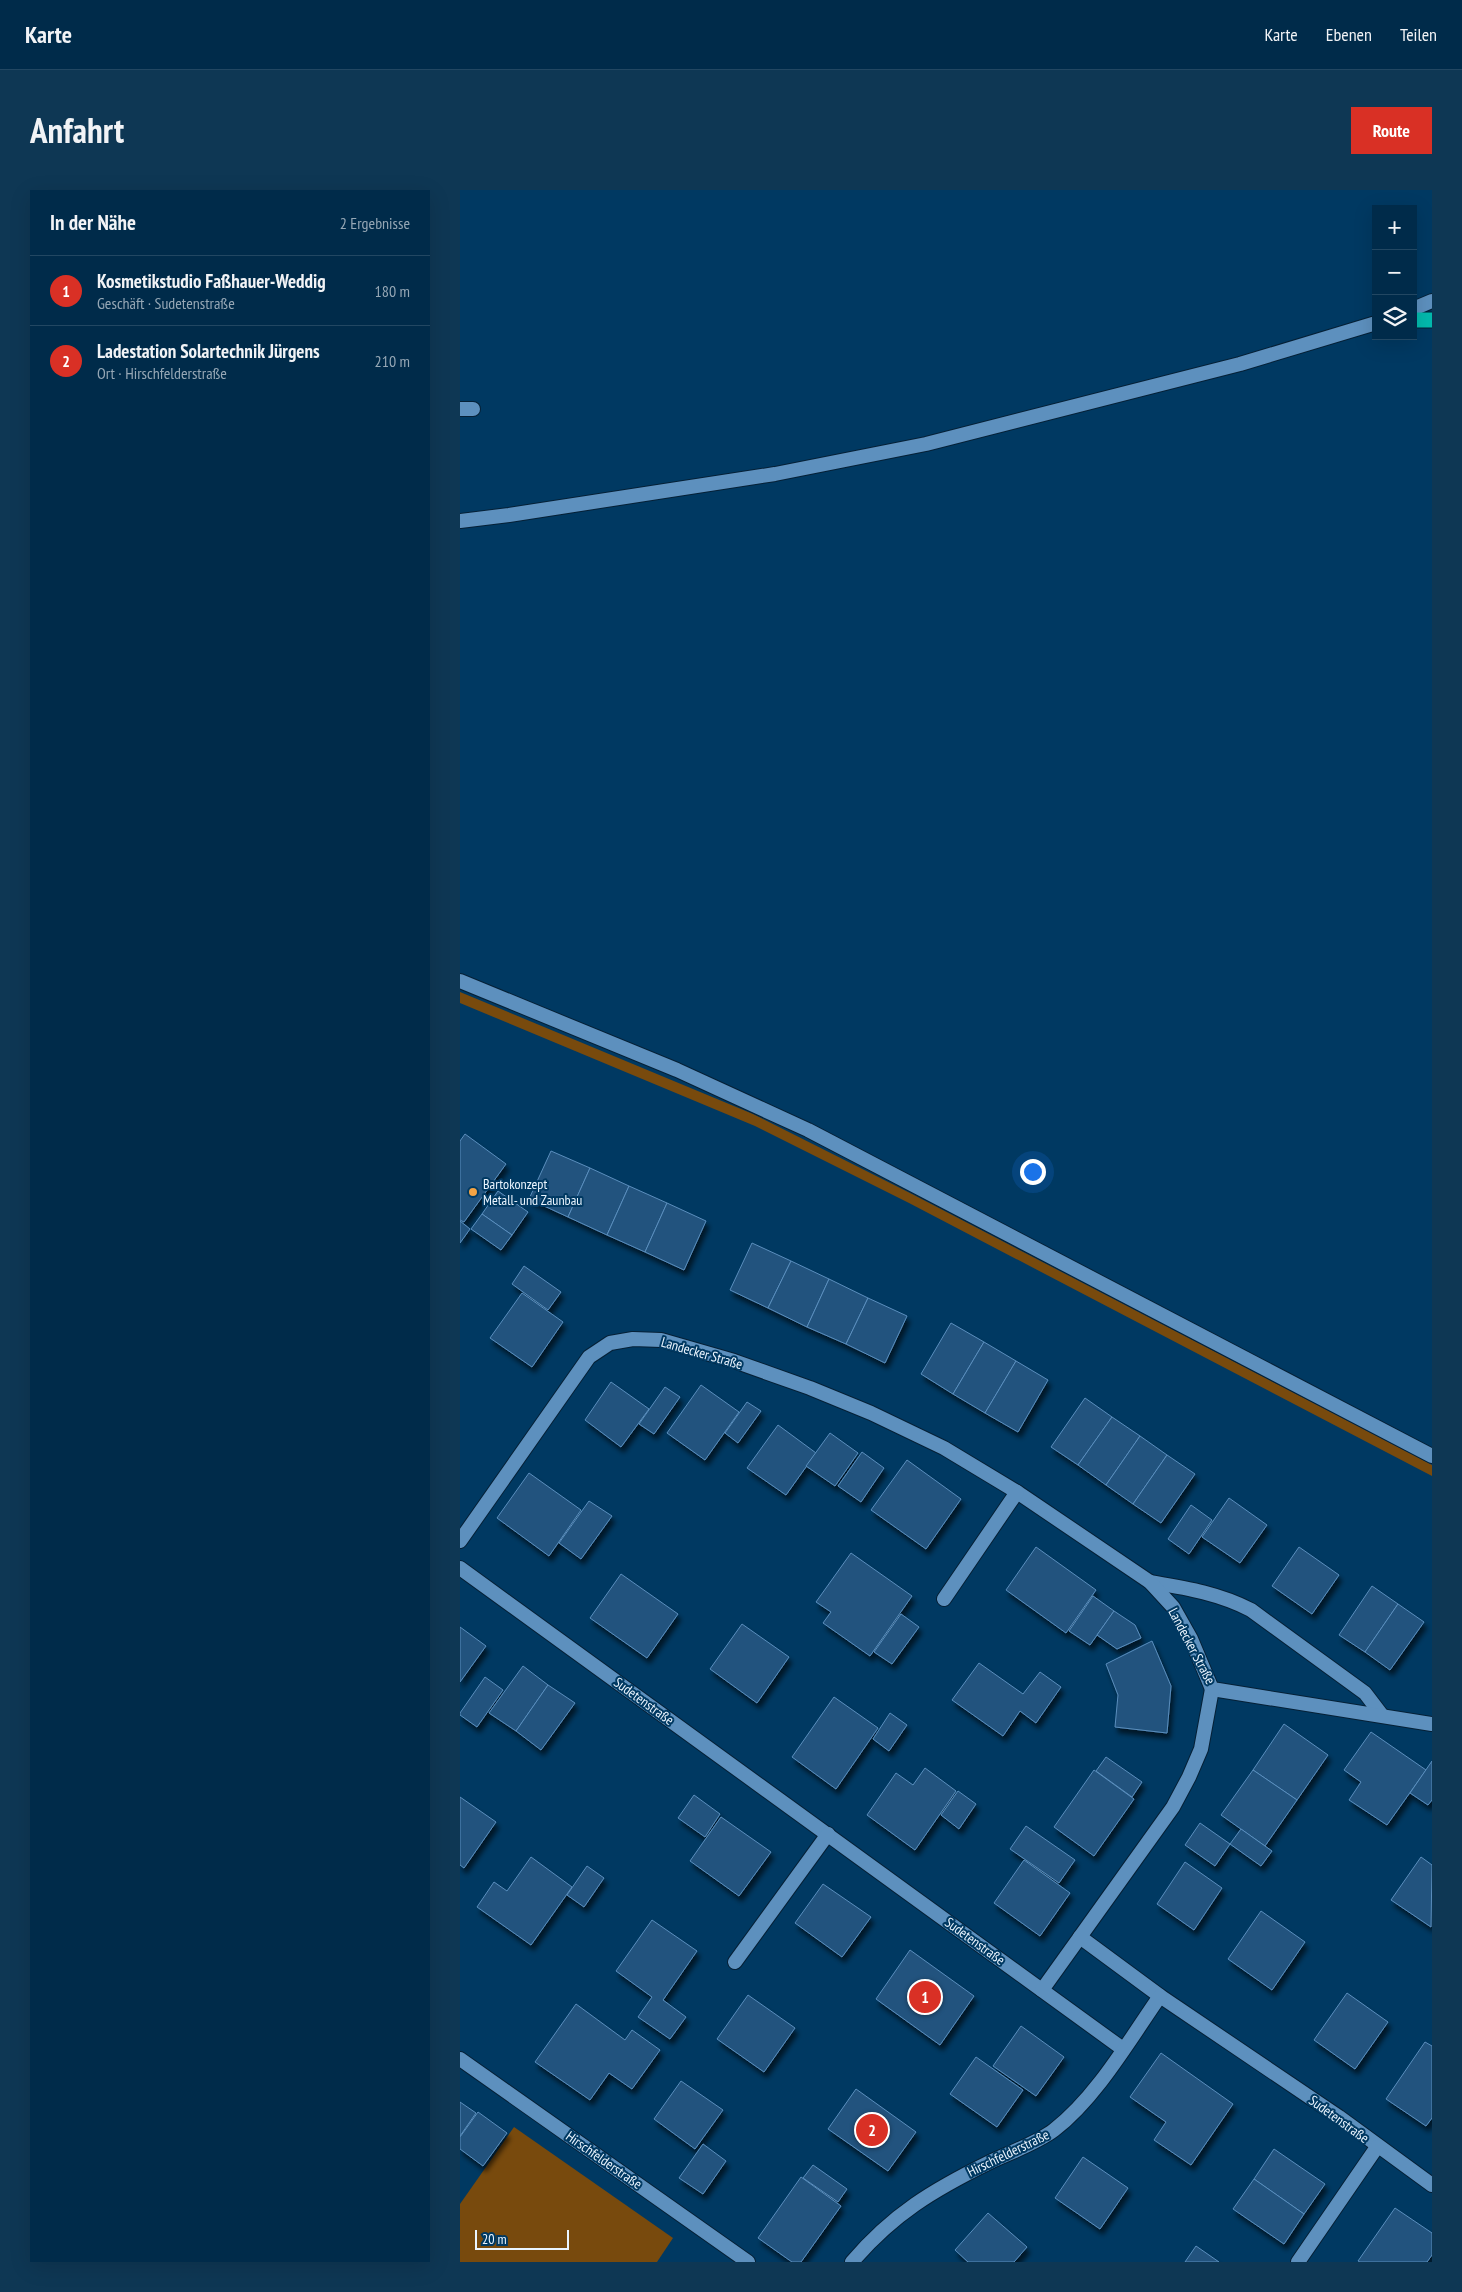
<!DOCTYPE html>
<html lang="de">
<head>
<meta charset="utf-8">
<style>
  :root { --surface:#002b4a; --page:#0e3754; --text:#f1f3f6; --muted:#95a7b5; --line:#224762; --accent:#d93025 }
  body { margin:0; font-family:"PT Sans Narrow",sans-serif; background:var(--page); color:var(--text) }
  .controls { position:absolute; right:15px; top:15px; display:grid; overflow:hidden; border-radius:0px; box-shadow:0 5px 20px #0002 }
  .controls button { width:45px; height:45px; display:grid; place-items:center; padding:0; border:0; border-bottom:1px solid var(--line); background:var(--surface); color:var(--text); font:25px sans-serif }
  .scale { position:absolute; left:15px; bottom:12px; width:94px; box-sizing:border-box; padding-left:5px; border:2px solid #eaf5ff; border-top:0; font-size:14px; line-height:18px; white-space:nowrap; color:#eaf5ff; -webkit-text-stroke:4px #003962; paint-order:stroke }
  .you { position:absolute; left:572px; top:981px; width:18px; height:18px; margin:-12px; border:4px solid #fff; border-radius:50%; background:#1a73e8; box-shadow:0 0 0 8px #1a73e833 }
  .badge { display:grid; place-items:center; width:32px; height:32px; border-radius:50%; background:var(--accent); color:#fff; font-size:16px; font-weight:700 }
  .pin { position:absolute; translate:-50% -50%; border:2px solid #fff; box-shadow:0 1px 5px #0006 }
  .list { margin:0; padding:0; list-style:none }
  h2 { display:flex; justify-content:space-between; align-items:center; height:65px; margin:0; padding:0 20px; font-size:21px }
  h2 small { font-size:16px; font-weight:400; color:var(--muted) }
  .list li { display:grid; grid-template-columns:32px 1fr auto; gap:15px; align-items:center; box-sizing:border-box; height:70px; padding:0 20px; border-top:1px solid var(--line) }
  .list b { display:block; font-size:19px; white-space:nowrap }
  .list p { margin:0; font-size:16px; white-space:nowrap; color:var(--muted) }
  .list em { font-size:16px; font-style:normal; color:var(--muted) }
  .icon { flex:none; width:28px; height:28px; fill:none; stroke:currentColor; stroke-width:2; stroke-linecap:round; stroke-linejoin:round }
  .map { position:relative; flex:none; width:972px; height:2072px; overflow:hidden; border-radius:0px }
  header { display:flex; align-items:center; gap:30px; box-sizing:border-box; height:70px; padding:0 25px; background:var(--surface); border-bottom:1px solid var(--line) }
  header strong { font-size:24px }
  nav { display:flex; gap:28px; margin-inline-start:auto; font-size:18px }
  .intro { display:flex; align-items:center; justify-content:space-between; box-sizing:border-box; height:120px; padding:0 30px }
  h1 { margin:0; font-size:35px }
  .button { padding:12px 22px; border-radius:0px; background:var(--accent); color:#fff; font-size:18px; font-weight:700 }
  main { display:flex; gap:30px; padding:0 30px }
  aside { flex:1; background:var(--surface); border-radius:0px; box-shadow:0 5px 20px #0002 }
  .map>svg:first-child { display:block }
  .green { fill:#784a0d }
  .building { fill:#20537e; stroke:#5b8ebd; filter:url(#shadow) }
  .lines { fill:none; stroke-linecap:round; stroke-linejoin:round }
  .service-casing { stroke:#052036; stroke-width:16 }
  .minor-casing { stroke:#052036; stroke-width:16 }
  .tertiary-casing { stroke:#052036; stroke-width:16 }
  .secondary-casing { stroke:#052036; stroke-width:16 }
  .motorway-casing { stroke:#052036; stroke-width:17 }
  .service { stroke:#5d90be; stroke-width:14 }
  .minor { stroke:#5d90be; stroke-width:14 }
  .tertiary { stroke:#5d90be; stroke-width:14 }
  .secondary { stroke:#5d90be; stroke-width:14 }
  .motorway { stroke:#03b9ad; stroke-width:15 }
  .poi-dot { fill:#f4a344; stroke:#003962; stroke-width:2 }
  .labels { text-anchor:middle; stroke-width:4; stroke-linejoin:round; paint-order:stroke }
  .poi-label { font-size:14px; fill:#eaf5ff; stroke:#003962; text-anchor:start }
  .street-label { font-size:14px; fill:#eaf5ff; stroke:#003962 }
</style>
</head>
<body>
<header>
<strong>Karte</strong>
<nav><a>Karte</a><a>Ebenen</a><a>Teilen</a></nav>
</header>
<div class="intro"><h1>Anfahrt</h1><a class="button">Route</a></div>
<main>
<aside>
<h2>In der Nähe<small>2 Ergebnisse</small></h2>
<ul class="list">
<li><span class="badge">1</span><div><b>Kosmetikstudio Faßhauer-Weddig</b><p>Geschäft · Sudetenstraße</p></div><em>180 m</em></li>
<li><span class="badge">2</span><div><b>Ladestation Solartechnik Jürgens</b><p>Ort · Hirschfelderstraße</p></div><em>210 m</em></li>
</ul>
</aside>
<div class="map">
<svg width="972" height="2072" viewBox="0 0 972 2072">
  <defs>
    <filter id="shadow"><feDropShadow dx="3" dy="5.5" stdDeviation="2.5" flood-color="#0009"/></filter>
  </defs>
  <rect width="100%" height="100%" fill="#003962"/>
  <!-- green -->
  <g class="green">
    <polygon points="0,802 293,924 452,1004 972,1275 972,1286 449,1013 295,936 0,813"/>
    <polygon points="54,1937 213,2048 197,2072 0,2072 0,2014"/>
  </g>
  <!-- building -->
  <g class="building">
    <polygon points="5,944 46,974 4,1032 0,1030 0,951"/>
    <polygon points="91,961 130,978 108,1027 69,1009"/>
    <polygon points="130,978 169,996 147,1045 108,1027"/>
    <polygon points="169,996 207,1013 185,1062 147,1045"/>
    <polygon points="38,1001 68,1022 52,1045 22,1024"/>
    <polygon points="207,1013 246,1031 224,1080 185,1062"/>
    <polygon points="22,1024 52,1045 41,1060 11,1039"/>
    <polygon points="0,1031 10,1039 0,1053"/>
    <polygon points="292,1053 331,1071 308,1118 270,1100"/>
    <polygon points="331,1071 369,1089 347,1137 308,1118"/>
    <polygon points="64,1076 101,1102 88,1120 52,1094"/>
    <polygon points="369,1089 408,1108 386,1154 347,1137"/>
    <polygon points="62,1103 103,1132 72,1177 30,1148"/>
    <polygon points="408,1108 447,1126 425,1173 386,1154"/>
    <polygon points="491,1133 524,1152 493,1204 461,1184"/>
    <polygon points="524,1152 556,1171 525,1223 493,1204"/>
    <polygon points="556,1171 588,1190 558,1242 525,1223"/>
    <polygon points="151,1192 189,1219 161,1257 125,1230"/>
    <polygon points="241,1195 279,1222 245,1270 207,1243"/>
    <polygon points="205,1197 220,1207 194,1244 179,1234"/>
    <polygon points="625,1208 652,1227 618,1275 591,1257"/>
    <polygon points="287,1212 301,1221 278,1253 265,1243"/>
    <polygon points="652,1227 680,1246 646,1295 618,1275"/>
    <polygon points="318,1235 356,1263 326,1305 287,1278"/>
    <polygon points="370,1243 398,1263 375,1296 346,1276"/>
    <polygon points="680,1246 707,1265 673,1314 646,1295"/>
    <polygon points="402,1262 424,1278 401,1312 378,1296"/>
    <polygon points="707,1265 735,1284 701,1333 673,1314"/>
    <polygon points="447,1270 501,1309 466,1359 411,1320"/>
    <polygon points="69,1283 121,1320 89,1366 37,1328"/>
    <polygon points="769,1308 807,1335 780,1373 742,1347"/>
    <polygon points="129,1311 152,1326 121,1369 99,1353"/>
    <polygon points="731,1315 752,1330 729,1364 708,1349"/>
    <polygon points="576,1357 636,1400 606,1443 546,1400"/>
    <polygon points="839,1357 879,1385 852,1424 812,1396"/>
    <polygon points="391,1363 452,1406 410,1466 363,1433 371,1422 356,1412"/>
    <polygon points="161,1384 218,1424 187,1468 130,1428"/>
    <polygon points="912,1396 938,1414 905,1462 879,1445"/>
    <polygon points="633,1406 654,1421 630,1455 609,1441"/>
    <polygon points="938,1414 964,1432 930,1480 905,1462"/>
    <polygon points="654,1421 675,1435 681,1448 657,1459 637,1445"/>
    <polygon points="441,1424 459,1437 432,1474 414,1462"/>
    <polygon points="282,1434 329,1467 297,1513 250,1479"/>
    <polygon points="0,1437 26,1456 0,1492"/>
    <polygon points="692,1451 711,1496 707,1543 655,1537 658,1505 646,1474"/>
    <polygon points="519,1473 563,1504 580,1482 601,1497 576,1533 560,1521 543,1546 492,1510"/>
    <polygon points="63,1476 88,1495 56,1541 29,1523"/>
    <polygon points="25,1487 43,1500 17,1537 0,1525 0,1523"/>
    <polygon points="88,1495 115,1513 81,1560 56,1541"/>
    <polygon points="374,1507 418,1538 376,1599 332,1567"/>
    <polygon points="430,1523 447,1535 429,1561 413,1549"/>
    <polygon points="824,1534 868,1565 837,1610 793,1580"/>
    <polygon points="911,1542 966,1580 927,1635 889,1610 901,1592 884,1580"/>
    <polygon points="646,1567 682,1592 672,1607 636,1581"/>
    <polygon points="972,1571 972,1610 968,1615 950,1603"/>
    <polygon points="465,1578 496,1601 455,1660 407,1625 436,1583 453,1595"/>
    <polygon points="634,1580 674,1609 634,1666 594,1637"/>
    <polygon points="793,1580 837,1610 805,1656 761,1625"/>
    <polygon points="498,1601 516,1614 499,1639 481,1625"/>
    <polygon points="234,1605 260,1624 245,1647 218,1628"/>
    <polygon points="0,1607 36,1632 4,1678 0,1675"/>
    <polygon points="261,1627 311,1662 279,1706 230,1671"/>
    <polygon points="740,1633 770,1654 755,1676 725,1655"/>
    <polygon points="566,1636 615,1670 599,1693 550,1659"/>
    <polygon points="781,1639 812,1661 801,1676 770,1654"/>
    <polygon points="71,1667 112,1697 71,1755 17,1717 34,1692 47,1701"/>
    <polygon points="961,1667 972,1675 971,1737 931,1710"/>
    <polygon points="564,1670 610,1703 580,1746 534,1713"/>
    <polygon points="725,1672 762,1698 734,1740 697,1714"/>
    <polygon points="127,1676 144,1688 124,1717 107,1705"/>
    <polygon points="363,1694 411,1727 382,1767 335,1733"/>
    <polygon points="801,1721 845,1752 812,1800 768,1769"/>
    <polygon points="192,1730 237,1761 203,1810 226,1827 210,1849 178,1827 192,1807 156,1781"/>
    <polygon points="450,1760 514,1806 480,1855 416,1809"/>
    <polygon points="887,1803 928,1832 895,1879 854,1850"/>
    <polygon points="288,1805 335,1838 304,1882 257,1849"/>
    <polygon points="116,1814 165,1850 172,1840 200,1860 172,1899 149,1883 130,1910 75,1872"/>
    <polygon points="561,1836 604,1867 576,1906 533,1876"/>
    <polygon points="965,1852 972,1856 972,1928 966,1936 926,1909"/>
    <polygon points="701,1863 773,1914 731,1975 694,1950 706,1932 670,1907"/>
    <polygon points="516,1867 563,1900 537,1937 490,1904"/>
    <polygon points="221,1891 263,1920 235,1959 194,1929"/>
    <polygon points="396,1899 456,1942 428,1981 368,1939"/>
    <polygon points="0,1912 16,1923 0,1946"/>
    <polygon points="18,1922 47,1943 23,1976 0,1959 0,1947"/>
    <polygon points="243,1954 266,1971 243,2004 219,1988"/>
    <polygon points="814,1959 865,1994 844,2024 794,1989"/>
    <polygon points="623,1967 668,1998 640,2039 595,2008"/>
    <polygon points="353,1975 387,1999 378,2012 343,1988"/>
    <polygon points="341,1987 381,2016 341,2072 332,2072 298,2048"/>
    <polygon points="794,1989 844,2024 824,2054 773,2019"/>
    <polygon points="935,2018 972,2043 972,2065 967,2072 900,2072 898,2071"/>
    <polygon points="528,2023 567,2057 554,2072 508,2072 495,2060"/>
    <polygon points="736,2056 759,2072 725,2072"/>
  </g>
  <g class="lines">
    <!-- service casing -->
    <g class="service-casing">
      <g id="service">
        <polyline points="0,219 13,219"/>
        <path d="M690 1392C725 1398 758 1403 791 1420L905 1503 921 1524"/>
      </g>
    </g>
    <!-- minor casing -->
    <g class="minor-casing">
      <g id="minor">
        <polyline points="0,1351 129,1167 150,1153 173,1149 201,1150 274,1171 350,1198 411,1223 484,1258 557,1302 690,1392 713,1417 731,1449 752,1499 972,1534"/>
        <polyline points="0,1378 663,1859"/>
        <polyline points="484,1409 557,1302"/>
        <polyline points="620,1747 700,1806 879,1927 972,1995"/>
        <polyline points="275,1772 368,1644"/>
        <polyline points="582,1800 713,1617 729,1587 741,1559 752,1499"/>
        <polyline points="0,1869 288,2072"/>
        <path d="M392 2072C433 2024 473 2000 530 1972 549 1963 577 1953 594 1940 636 1908 670 1849 700 1806"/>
        <polyline points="838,2072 917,1957"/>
      </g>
    </g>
    <!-- tertiary casing -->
    <g class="tertiary-casing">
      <polyline id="tertiary" points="0,791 217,880 348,940 972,1266"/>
    </g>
    <!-- secondary casing -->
    <g class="secondary-casing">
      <g id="secondary">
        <polyline points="953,119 972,111"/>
        <polyline points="0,331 49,325 315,284 466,254 780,174 916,133"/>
      </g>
    </g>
    <!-- motorway casing -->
    <g class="motorway-casing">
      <polyline id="motorway" points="953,130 972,130"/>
    </g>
    <!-- service -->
    <use href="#service" class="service"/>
    <!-- minor -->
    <use href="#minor" class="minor"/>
    <!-- tertiary -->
    <use href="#tertiary" class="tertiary"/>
    <!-- secondary -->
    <use href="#secondary" class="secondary"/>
    <!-- motorway -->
    <use href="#motorway" class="motorway"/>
  </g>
  <!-- markers -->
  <circle class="poi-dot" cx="13" cy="1002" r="5"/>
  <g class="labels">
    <!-- poi labels -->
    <g class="poi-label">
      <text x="23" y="999">Bartokonzept<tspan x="23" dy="16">Metall- und Zaunbau</tspan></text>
    </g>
    <!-- street labels -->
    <g class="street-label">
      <text transform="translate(242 1163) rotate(16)" y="5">Landecker Straße</text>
      <text transform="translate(732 1456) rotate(62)" y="5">Landecker Straße</text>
      <text transform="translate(184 1511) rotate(36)" y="5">Sudetenstraße</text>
      <text transform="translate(515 1751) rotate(36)" y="5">Sudetenstraße</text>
      <text transform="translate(879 1929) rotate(36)" y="5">Sudetenstraße</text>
      <text transform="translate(548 1963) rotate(-26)" y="5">Hirschfelderstraße</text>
      <text transform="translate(144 1970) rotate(35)" y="5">Hirschfelderstraße</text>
    </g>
  </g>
</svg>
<div class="controls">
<button>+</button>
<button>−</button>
<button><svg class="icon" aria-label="layers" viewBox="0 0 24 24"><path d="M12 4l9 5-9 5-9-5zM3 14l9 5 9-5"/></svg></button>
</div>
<div class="scale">20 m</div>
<div class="you"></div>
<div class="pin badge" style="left:465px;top:1807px">1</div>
<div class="pin badge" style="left:412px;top:1940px">2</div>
</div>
</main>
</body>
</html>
